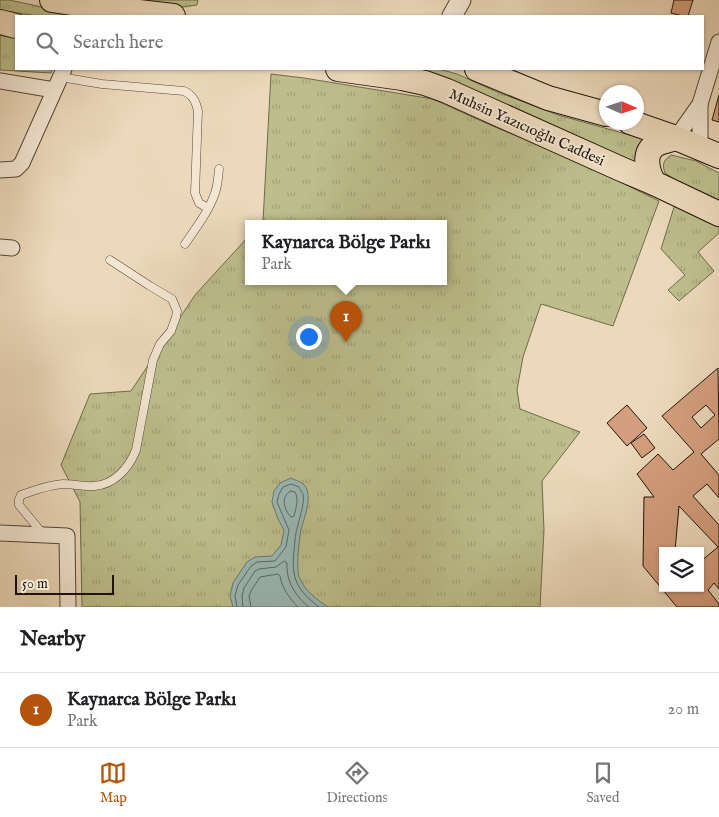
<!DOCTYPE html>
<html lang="en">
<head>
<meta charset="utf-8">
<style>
  :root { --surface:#fff; --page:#f2f2f2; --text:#202124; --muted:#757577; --line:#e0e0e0; --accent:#b45309 }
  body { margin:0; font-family:"IM FELL English",serif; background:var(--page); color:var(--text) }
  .controls { position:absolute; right:15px; bottom:15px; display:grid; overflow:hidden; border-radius:0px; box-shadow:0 1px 4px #0004 }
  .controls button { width:45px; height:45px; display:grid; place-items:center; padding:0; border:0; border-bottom:1px solid var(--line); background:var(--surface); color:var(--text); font:25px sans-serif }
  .compass { position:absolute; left:599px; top:85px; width:45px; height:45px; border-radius:50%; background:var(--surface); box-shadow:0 1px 4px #0004; rotate:93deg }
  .scale { position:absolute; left:15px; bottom:12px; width:99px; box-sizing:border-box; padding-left:5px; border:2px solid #21150b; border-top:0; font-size:14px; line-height:18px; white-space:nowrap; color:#21150b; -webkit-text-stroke:4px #f3e6d3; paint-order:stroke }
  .you { position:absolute; left:308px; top:336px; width:18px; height:18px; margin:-12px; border:4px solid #fff; border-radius:50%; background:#1a73e8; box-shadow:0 0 0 8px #1a73e833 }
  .badge { display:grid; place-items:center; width:32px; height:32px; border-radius:50%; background:var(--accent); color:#fff; font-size:16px; font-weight:700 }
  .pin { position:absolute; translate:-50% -41px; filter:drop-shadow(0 1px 2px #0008) }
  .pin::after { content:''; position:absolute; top:26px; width:18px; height:15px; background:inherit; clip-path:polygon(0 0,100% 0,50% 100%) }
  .popup { position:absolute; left:245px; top:220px; width:202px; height:65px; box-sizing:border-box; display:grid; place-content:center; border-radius:0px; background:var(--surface); filter:drop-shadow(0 1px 4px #0005); font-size:16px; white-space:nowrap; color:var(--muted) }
  .popup b { font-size:19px; color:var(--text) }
  .popup::after { content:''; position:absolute; left:50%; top:100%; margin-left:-10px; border:10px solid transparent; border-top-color:var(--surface) }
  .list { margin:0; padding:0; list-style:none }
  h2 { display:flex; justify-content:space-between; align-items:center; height:65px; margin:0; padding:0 20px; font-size:21px }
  h2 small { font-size:16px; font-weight:400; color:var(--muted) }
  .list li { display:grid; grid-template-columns:32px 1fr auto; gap:15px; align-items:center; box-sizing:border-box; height:75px; padding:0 20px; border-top:1px solid var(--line) }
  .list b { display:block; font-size:19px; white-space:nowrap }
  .list p { margin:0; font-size:16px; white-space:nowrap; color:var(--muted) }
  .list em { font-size:16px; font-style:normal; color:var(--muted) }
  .icon { flex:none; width:28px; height:28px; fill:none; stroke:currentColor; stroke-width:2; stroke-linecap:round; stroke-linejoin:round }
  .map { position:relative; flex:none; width:719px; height:607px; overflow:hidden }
  .search { position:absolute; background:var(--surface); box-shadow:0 1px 4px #0004; left:15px; right:15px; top:15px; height:55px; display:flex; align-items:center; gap:12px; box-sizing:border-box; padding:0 18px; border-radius:0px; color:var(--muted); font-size:19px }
  .sheet { height:140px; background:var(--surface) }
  nav { display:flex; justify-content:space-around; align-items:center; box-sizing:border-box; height:70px; border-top:1px solid var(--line); background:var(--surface); font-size:14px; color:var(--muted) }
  nav a { display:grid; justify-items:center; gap:2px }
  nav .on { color:var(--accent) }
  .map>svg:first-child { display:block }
  .grass { fill:url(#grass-tufts); stroke:#6f6a4c }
  .water { fill:#99b9b6; stroke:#697772 }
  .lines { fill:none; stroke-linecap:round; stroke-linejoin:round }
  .shore { stroke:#5d6760; stroke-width:1 }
  .building { fill:#d49f7e; stroke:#21150b; fill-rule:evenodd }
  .service-casing { stroke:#544637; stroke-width:9 }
  .minor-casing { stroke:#544637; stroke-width:17 }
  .tertiary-casing { stroke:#544637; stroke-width:21 }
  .primary-casing { stroke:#21150b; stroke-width:26 }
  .service { stroke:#f3e6d3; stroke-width:8 }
  .minor { stroke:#f3e6d3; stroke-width:15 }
  .tertiary { stroke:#f3e6d3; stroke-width:19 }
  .primary { stroke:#ecd9bb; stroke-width:24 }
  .labels { text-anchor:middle; stroke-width:4; stroke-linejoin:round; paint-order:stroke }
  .street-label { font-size:15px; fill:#21150b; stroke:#f3e6d3 }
</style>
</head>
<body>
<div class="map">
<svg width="719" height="607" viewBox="0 0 719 607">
  <defs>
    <pattern id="grass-tufts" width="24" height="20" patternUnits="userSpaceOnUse" patternTransform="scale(1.25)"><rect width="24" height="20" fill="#bdbe8c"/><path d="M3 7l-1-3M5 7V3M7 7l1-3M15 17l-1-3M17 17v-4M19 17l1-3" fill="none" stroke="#a2a277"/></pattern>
  </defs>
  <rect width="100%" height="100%" fill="#ecd9bb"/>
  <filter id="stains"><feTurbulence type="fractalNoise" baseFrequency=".004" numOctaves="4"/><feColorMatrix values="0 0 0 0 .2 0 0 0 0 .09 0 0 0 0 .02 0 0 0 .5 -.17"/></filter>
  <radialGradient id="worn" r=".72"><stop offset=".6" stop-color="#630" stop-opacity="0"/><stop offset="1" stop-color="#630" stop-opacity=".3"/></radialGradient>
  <!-- grass -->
  <g class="grass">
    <polygon points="0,0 9,0 85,16 37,16 0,10"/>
    <polygon points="124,0 198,0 197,5 170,9"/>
    <polygon points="0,33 16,36 16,69 52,69 51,73 0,70"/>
    <polygon points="413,69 439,69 457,74 495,91 558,115 651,141 635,166"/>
    <polygon points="271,74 304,78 433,99 490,125 576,160 659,201 613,326 541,304 523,357 517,390 520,409 580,432 542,481 544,530 540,607 82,607 80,502 61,465 90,394 131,391 195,295 248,237 248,281 444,281 444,223 261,223 263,221"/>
    <path d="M671 155 696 161 719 173V201L677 181 665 173C662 164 663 161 671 155Z"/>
    <polygon points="675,204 719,223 719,233 698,252 714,271 679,301 668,290 685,275 661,249"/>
  </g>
  <!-- water -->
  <path class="water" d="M291 478C294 480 299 481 302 483 315 492 304 518 301 530 299 541 296 567 299 577 304 590 317 600 328 607H233L230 596 233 583 247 562 255 557 272 556 281 545 284 530 278 519 272 502 274 491 280 483Z"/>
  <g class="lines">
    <!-- shore -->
    <g class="shore">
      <path d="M291 491 295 492C299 499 296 508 294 516L291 517C284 510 280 496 291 491Z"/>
      <path d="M237 607 235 596 238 585 251 566 257 562 275 561 286 547 289 530 277 502 279 494 283 487 291 484 299 487C299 488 303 494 303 494 305 502 300 516 298 525 295 533 295 542 294 551 291 579 297 590 319 607"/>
      <path d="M243 607 242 596 244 588 255 571 259 569 276 567 284 561 287 563C286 581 295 596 309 607"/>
      <path d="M251 607 249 596 251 591 260 577 278 574 280 576C282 588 289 598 298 607"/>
    </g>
  </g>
  <!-- building -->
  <g class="building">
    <polygon points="674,0 693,0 688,16 683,16 671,13"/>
    <polygon points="719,95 719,122 712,120"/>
    <path d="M718 368 719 439 701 454 719 475V498L707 484 693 496 719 525V589L714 583 708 590 719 604V607H677L643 566 644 497H654L637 474 658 454 673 470 694 452 662 416ZM706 405 715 415 701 428 692 417ZM679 506 718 547 700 562V568L703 571 700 573V588H663V551H675Z"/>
    <polygon points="627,405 647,428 627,446 607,423"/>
    <polygon points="644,434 655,448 642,458 631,443"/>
  </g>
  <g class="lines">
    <!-- service casing -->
    <g class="service-casing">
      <g id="service">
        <path d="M60 77 102 84 184 91C193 95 196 102 198 111L195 193 199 203 208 208"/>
        <path d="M185 244C196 228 209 211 215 193 218 185 218 177 219 169"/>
        <path d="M43 534 19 505C18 501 19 499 21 495 35 490 48 485 63 484 73 484 83 487 94 486 114 485 129 468 136 450L153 360 160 344 171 331 176 317 177 311 172 299 150 286 110 260"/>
      </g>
    </g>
    <!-- minor casing -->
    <g class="minor-casing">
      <g id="minor">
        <polyline points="0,81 54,90"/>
        <polyline points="700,104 700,149"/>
        <polyline points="676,138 700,104 719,42"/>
        <polyline points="0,170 16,169 22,163 64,69"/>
        <polyline points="0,247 12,248"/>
        <polyline points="0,533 67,536 68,607"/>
      </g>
    </g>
    <!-- tertiary casing -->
    <g class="tertiary-casing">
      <polyline id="tertiary" points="452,16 461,0"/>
    </g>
    <!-- primary casing -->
    <g class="primary-casing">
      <g id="primary">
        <polyline points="52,0 97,7 173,16"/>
        <polyline points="0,22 16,26"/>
        <polyline points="338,69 402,78 425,83 447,91 621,169 654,183 719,214"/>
        <polyline points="477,69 548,98 606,114"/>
        <polyline points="630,122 676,138 719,156"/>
        <path d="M654 183C647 171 642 152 657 144 663 141 670 140 676 138"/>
      </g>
    </g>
    <!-- service -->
    <use href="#service" class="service"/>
    <!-- minor -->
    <use href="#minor" class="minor"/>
    <!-- tertiary -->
    <use href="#tertiary" class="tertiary"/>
    <!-- primary -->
    <use href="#primary" class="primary"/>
  </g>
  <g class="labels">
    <!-- street labels -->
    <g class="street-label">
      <text transform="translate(527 127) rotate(24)" y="5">Muhsin Yazıcıoğlu Caddesi</text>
    </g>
  </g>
  <rect width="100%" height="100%" filter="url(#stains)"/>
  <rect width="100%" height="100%" fill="url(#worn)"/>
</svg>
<div class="controls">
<button><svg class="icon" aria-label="layers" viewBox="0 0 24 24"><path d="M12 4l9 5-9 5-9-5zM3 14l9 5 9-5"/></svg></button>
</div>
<svg class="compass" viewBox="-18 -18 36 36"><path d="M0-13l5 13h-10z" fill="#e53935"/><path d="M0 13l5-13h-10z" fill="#757577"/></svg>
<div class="scale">50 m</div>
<div class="you"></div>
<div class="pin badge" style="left:346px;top:342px">1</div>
<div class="popup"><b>Kaynarca Bölge Parkı</b>Park</div>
<div class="search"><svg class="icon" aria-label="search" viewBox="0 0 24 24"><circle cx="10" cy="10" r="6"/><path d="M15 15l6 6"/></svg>Search here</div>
</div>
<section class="sheet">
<h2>Nearby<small></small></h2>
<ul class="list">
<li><span class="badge">1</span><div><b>Kaynarca Bölge Parkı</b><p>Park</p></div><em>20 m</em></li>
</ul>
</section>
<nav>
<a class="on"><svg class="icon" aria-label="map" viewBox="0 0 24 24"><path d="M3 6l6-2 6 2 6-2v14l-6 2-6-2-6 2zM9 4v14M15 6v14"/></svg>Map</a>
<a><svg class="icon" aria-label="directions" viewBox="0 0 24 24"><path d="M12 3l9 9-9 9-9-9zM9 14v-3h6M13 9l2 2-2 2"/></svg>Directions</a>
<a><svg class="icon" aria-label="saved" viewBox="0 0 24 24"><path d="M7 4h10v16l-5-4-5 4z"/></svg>Saved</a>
</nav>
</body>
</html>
